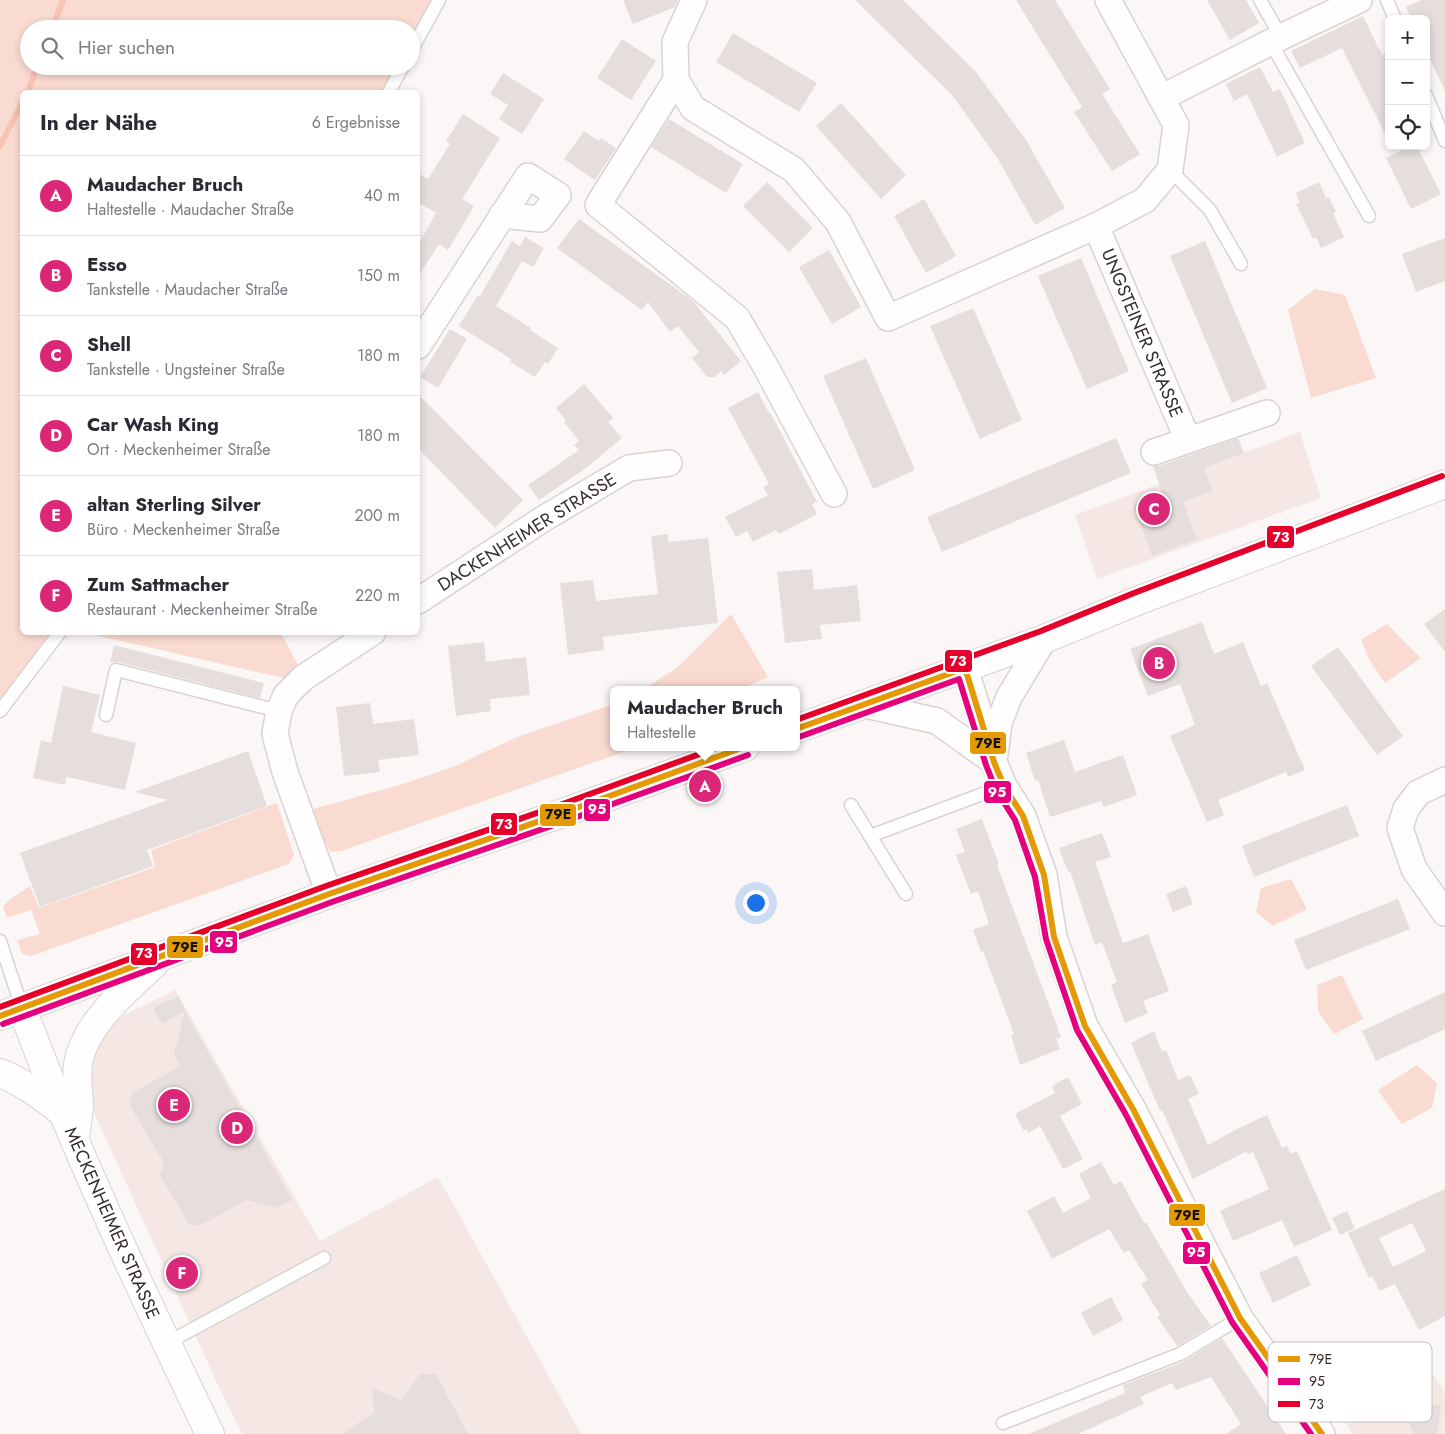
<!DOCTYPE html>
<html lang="de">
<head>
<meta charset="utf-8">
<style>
  :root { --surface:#fff; --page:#f2f2f3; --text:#2b2b33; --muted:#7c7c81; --line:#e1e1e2; --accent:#db2777 }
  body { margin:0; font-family:Jost,sans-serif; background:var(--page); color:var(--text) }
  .controls { position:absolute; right:15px; top:15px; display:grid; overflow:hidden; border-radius:8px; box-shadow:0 2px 8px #0003 }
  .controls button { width:45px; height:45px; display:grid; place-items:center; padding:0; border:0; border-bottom:1px solid var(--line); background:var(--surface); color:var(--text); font:25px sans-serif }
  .you { position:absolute; left:755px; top:902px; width:18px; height:18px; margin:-12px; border:4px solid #fff; border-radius:50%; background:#1a73e8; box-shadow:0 0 0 8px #1a73e833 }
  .badge { display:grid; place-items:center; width:32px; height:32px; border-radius:50%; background:var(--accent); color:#fff; font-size:16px; font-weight:700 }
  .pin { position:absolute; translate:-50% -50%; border:2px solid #fff; box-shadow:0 1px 5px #0006 }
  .popup { position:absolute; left:610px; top:686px; width:190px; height:65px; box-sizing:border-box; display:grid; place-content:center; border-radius:8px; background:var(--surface); filter:drop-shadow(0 1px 4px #0005); font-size:16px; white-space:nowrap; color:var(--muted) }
  .popup b { font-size:19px; color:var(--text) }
  .popup::after { content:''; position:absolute; left:50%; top:100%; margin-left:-10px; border:10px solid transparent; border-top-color:var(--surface) }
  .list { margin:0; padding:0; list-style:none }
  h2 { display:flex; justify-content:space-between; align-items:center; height:65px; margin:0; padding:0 20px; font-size:21px }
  h2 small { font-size:16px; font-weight:400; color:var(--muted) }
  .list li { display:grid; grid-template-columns:32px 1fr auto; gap:15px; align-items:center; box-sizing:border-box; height:80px; padding:0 20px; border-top:1px solid var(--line) }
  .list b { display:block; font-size:19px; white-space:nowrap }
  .list p { margin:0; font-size:16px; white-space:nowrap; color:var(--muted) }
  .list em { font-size:16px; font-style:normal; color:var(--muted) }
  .icon { flex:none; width:28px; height:28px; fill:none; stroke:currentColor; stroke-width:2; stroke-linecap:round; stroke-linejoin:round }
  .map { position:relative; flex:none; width:1445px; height:1434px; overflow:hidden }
  .search { position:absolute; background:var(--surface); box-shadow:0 2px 8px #0003; left:20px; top:20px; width:400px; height:55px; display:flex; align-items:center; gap:12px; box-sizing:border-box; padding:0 18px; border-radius:28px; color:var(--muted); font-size:19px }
  .panel { position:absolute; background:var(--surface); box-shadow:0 2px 8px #0003; left:20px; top:90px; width:400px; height:545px; border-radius:8px }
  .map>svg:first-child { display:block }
  .built { fill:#f5e8e4 }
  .green { fill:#fadbd2 }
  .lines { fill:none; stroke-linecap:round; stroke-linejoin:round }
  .stream { stroke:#f8c3b4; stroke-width:6 }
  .building { fill:#e5dedc; fill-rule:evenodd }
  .lane-casing { stroke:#d9d3d1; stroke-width:15 }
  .street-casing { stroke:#d9d3d1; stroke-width:28 }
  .secondary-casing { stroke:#d9d3d1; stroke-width:30 }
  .lane { stroke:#fefefe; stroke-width:12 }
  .street { stroke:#fefefe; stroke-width:25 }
  .secondary { stroke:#fefefe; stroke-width:28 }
  .bus-1-casing { stroke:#fff; stroke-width:10 }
  .bus-2-casing { stroke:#fff; stroke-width:10 }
  .bus-3-casing { stroke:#fff; stroke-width:10 }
  .bus-1 { stroke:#e49a04; stroke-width:6 }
  .bus-2 { stroke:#e5007d; stroke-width:6 }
  .bus-3 { stroke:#e4002b; stroke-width:6 }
  .labels { text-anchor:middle; stroke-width:4; stroke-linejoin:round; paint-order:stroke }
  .street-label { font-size:18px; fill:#362d2a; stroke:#fff }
  .key { fill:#fff; stroke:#c3c0bf; stroke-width:1 }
  .key-label { font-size:14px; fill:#362d2a }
  .line-badge { stroke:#fff; stroke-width:2 }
  .badge-label { font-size:14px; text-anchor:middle; font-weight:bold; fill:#fff }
  .pale-badge-label { font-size:14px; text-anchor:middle; font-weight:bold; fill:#111 }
</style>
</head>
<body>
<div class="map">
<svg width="1445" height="1434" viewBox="0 0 1445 1434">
  <rect width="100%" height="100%" fill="#fbf7f6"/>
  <!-- built -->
  <g class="built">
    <polygon points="1300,432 1321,498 1097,579 1075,515"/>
    <polygon points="175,990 320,1241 438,1177 581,1434 242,1434 216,1381 90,1104 89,1070 102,1036 116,1019"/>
    <polygon points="1419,1354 1445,1392 1445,1434 1353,1434 1336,1409"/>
  </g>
  <!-- green -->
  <g class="green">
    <polygon points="0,0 433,0 411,40 411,29 29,29 29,66 397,66 383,92 22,92 22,632 52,633 0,701"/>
    <polygon points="1315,289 1345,295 1376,378 1311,398 1288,310"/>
    <polygon points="731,614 768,677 739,690 642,690 678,667"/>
    <polygon points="1387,624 1421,658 1385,683 1370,661 1361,640"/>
    <polygon points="86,633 281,633 299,667 284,678"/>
    <polygon points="614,704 614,747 638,747 341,851 331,852 325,844 313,809 403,784 455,766 517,737"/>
    <polygon points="277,803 294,855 289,864 31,956 22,954 17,940 40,934 31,910 7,918 3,906 12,898 30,886 39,908 155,867 151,850"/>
    <polygon points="1291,879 1307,909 1273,926 1256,912 1261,888"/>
    <polygon points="1342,975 1363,1019 1334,1034 1318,1011 1317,985"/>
    <polygon points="1417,1065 1437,1083 1432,1108 1402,1124 1378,1090"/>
  </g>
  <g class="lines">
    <!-- stream -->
    <g class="stream">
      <polyline points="52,29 63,0"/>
      <polyline points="28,92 37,66"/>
      <polyline points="0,146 22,103"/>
    </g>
  </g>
  <!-- building -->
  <g class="building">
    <polygon points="623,0 678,0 675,7 633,24"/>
    <polygon points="855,0 903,0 976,72 1026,140 1065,208 1035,225 998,159 952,95"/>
    <polygon points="1016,0 1055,0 1110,89 1102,94 1140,154 1112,171 1074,112 1082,107"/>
    <polygon points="1207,0 1246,0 1259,23 1230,40"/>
    <polygon points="1421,0 1445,0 1445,91 1426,51 1426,19 1412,19 1406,7"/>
    <polygon points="1363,16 1382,55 1389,51 1389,142 1342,48 1300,68 1291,51"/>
    <polygon points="733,33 817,83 799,112 716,62"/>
    <polygon points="622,39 656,61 631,100 597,78"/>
    <polygon points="1260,67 1273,92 1280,89 1305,143 1277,157 1247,94 1234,101 1226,84"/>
    <polygon points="503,73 544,99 522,134 499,119 508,105 490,94"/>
    <polygon points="841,103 906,175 881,199 816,126"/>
    <polygon points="463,114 500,138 462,199 474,206 448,250 439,244 418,277 418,245 436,213 418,202 418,173 428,179 450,144 446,141"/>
    <polygon points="669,119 743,164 726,193 651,147"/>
    <polygon points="584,131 599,141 601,138 616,148 595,180 564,159"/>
    <polygon points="1411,146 1417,146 1441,194 1411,209 1386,158"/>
    <polygon points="767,182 813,228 789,252 743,206"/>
    <polygon points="1319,182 1326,198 1329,197 1332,204 1336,212 1333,213 1344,237 1321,248 1316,237 1313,239 1303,218 1296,204 1300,203 1296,193"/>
    <polygon points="924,199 956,256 926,273 894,216"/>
    <polygon points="579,219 693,301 741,361 724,375 722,371 714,377 707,377 692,358 699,352 678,326 670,332 648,302 642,310 557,248"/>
    <polygon points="525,237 544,248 533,267 522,261 496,306 531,328 530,330 558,348 548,364 545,362 535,377 510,362 511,359 459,326 478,295 480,296 512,241 520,246"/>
    <polygon points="1445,238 1445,281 1416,292 1402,254"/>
    <polygon points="1205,241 1267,388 1232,403 1170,256"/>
    <polygon points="829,250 861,307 832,324 799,267"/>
    <polygon points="1081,258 1129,371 1087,389 1038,276"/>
    <polygon points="973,308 1022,420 980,439 930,326"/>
    <polygon points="450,329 467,339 438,388 420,377"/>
    <polygon points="866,358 915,470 873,489 823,376"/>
    <polygon points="584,384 613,418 608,422 622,438 586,468 539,500 528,485 579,450 574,445 579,441 564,422 566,420 556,408"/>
    <polygon points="758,392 769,413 770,412 817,502 812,504 817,514 779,534 776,530 753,542 747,531 736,537 725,517 768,495 763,487 769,484 728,408"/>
    <polygon points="418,394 523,500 495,528 418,448"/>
    <polygon points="1116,438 1131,473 942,552 927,517"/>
    <polygon points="1238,438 1244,453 1204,468 1212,491 1183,502 1197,539 1152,556 1134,506 1163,495 1153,466 1159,466"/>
    <polygon points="668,534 668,542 708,538 718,623 603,637 604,650 568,655 560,583 593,580 596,601 658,594 651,536"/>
    <polygon points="812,569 814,590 857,585 861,621 820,625 822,639 785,643 777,572"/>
    <polygon points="1445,609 1445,652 1424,624"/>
    <polygon points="1202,622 1214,654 1243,642 1261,686 1267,683 1305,770 1288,777 1286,772 1218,800 1224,815 1207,822 1170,736 1195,725 1180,684 1148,696 1130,649"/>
    <polygon points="484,642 486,662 526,657 530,695 490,699 491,711 456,716 448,646"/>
    <polygon points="114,645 264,683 260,698 118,662 110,662"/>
    <polygon points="1338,647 1403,736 1377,755 1311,666"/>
    <polygon points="63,686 100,695 91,732 136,743 125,790 67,777 65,785 33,778 41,740 51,743"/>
    <polygon points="370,703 373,724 414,719 419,755 378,760 380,772 344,776 336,707"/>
    <polygon points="1064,740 1075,772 1123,755 1137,795 1104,807 1101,801 1050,817 1038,780 1035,781 1026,753"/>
    <polygon points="248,751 267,806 147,850 153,866 40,907 20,853 168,800 135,792"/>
    <polygon points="1347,805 1359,836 1254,877 1242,846"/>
    <polygon points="982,819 999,864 997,865 1015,914 1061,1037 1056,1039 1060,1049 1020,1065 1011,1035 1014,1034 983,951 981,952 973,930 989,924 978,891 971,894 956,855 965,852 956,829"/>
    <polygon points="1102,833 1111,857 1095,862 1123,943 1148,934 1169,991 1143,1001 1148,1013 1125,1023 1111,985 1117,982 1102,942 1095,945 1070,871 1068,872 1059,848"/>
    <polygon points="1186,886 1193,904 1173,912 1166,894"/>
    <polygon points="1398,899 1410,929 1306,970 1294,940"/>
    <polygon points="1445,992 1445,1029 1376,1061 1362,1031"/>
    <polygon points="178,996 186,1010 162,1024 153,1008"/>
    <polygon points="185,1011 292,1200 277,1208 247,1200 199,1226 189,1224 160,1175 164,1163 129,1104 132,1093 180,1066 174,1054"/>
    <polygon points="1154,1031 1162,1052 1166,1050 1178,1080 1190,1075 1199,1094 1188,1099 1208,1145 1237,1129 1267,1115 1282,1148 1287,1146 1291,1154 1297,1151 1332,1230 1294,1247 1282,1220 1233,1241 1220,1211 1269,1189 1253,1152 1248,1154 1247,1151 1193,1179 1162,1110 1160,1111 1131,1043"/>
    <polygon points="1068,1077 1082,1104 1060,1116 1083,1159 1063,1169 1040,1126 1028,1133 1026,1129 1024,1131 1015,1114 1055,1093 1052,1086"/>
    <polygon points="1101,1162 1114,1185 1121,1181 1144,1223 1146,1222 1187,1292 1211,1326 1177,1346 1157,1317 1160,1315 1141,1284 1148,1280 1129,1250 1124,1253 1109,1229 1052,1259 1027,1211 1054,1196 1063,1213 1091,1198 1079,1174"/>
    <path d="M1445 1189V1316L1419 1330 1395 1284 1380 1291 1372 1276 1369 1278 1348 1233ZM1412 1223 1426 1251 1393 1267 1379 1238Z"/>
    <polygon points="1347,1211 1355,1228 1340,1235 1332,1218"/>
    <polygon points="1297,1255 1311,1285 1273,1303 1259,1273"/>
    <polygon points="184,1257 196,1280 181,1289 168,1265"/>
    <polygon points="1111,1297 1123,1320 1093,1336 1081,1313"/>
    <polygon points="1222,1338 1286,1434 1226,1434 1241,1424 1211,1377 1176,1390 1172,1383 1140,1397 1144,1404 1078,1434 1029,1434 1125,1393 1123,1385 1183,1362"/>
    <polygon points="420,1374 436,1374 468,1434 341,1434 374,1413 372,1388 401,1400"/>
    <polygon points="1422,1389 1425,1402 1441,1406 1437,1434 1414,1434 1397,1394"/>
  </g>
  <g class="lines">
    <!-- lane casing -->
    <g class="lane-casing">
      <g id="lane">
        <polyline points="1260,0 1281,37"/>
        <polyline points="1387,0 1395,19"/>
        <polyline points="1271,43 1369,216"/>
        <polyline points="411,51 439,0"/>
        <polyline points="389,92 403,66"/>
        <polyline points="1426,95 1445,141"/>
        <polyline points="1170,170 1210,210 1241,264"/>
        <polyline points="0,711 60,632"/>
        <polyline points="106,715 116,670 279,711"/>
        <polyline points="851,805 906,894"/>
        <polyline points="870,836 1004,786"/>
        <polyline points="0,941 22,1008"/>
        <polyline points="167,1343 324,1258"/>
        <polyline points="1003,1423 1180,1354 1240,1318"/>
      </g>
    </g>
    <!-- street casing -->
    <g class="street-casing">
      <g id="street">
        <polyline points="694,0 675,42 676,80 693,108 794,170 838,222 888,318 1096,226 1145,200 1170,170 1176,125 1108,0"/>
        <polyline points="676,80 598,205 737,318 767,369 834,494"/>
        <polyline points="1161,98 1281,37 1359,0"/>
        <polyline points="1096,226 1188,440"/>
        <polyline points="418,346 528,176 558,195 540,219 502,215"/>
        <polyline points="1154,452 1267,413"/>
        <polyline points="418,601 543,519 629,468 669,463"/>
        <polyline points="965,668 994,762 1004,786 1023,816 1044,875 1054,937 1085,1026 1133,1109 1240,1318 1322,1434"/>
        <polyline points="861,704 937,721 994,762"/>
        <polyline points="995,755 999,723 1009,697 1044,639"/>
        <polyline points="1445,780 1418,793 1406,809 1400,828 1414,869 1445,913"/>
        <polyline points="329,894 285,772 275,734 279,711 286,695 303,678 373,632"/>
      </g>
    </g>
    <!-- secondary casing -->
    <g class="secondary-casing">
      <g id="secondary">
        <polyline points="796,729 1044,639 1137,601 1445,484"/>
        <path d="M22 1008C76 1154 143 1294 210 1434"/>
        <polyline points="0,1016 329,894 560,814 745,747"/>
        <path d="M0 1073C23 1082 42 1096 62 1112"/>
        <path d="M75 1138C76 1128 78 1117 79 1107 79 1093 76 1079 78 1064 84 1025 126 990 154 964"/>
      </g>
    </g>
    <!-- lane -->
    <use href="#lane" class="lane"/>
    <!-- street -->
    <use href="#street" class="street"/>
    <!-- secondary -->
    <use href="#secondary" class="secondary"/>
    <!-- bus-1 casing -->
    <g class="bus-1-casing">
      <g id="bus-1">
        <polyline points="796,729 965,668 994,762 1004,786 1023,816 1044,875 1054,937 1085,1026 1133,1109 1240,1318 1322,1434"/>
        <polyline points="0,1016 329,894 560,814 744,747"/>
      </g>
    </g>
    <!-- bus-2 casing -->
    <g class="bus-2-casing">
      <g id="bus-2">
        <polyline points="799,737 959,679 986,765 996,790 1015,820 1035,877 1046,939 1077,1030 1125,1113 1232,1322 1311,1434"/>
        <polyline points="3,1024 332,902 563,822 748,755"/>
      </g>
    </g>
    <!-- bus-3 casing -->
    <g class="bus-3-casing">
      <g id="bus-3">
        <polyline points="796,720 1041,631 1134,593 1442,476"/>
        <polyline points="0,1007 326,886 557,806 719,747"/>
      </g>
    </g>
    <!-- bus-1 -->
    <use href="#bus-1" class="bus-1"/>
    <!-- bus-2 -->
    <use href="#bus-2" class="bus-2"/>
    <!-- bus-3 -->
    <use href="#bus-3" class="bus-3"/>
  </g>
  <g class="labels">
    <!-- street labels -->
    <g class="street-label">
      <text transform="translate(1142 333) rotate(67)" y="6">UNGSTEINER STRASSE</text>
      <text transform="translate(527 532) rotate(-32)" y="6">DACKENHEIMER STRASSE</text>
      <text transform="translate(112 1223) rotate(66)" y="6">MECKENHEIMER STRASSE</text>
    </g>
  </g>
  <!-- legend -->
  <rect x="1268" y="1342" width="164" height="80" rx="8" class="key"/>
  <rect x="1278" y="1356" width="22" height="6" fill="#e49a04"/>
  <rect x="1278" y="1378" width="22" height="7" fill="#e5007d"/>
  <rect x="1278" y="1401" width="22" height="6" fill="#e4002b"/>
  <g class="key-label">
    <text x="1309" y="1364">79E</text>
    <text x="1309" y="1386">95</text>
    <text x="1309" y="1409">73</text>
  </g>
  <g class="line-badge">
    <rect x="1266" y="525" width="29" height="24" rx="5" fill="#e4002b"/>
    <rect x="944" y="649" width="29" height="24" rx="5" fill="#e4002b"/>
    <rect x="969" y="731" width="38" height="24" rx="5" fill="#e49a04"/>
    <rect x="983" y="780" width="29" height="24" rx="5" fill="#e5007d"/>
    <rect x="583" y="798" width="28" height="24" rx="5" fill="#e5007d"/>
    <rect x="539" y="803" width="38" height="24" rx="5" fill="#e49a04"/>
    <rect x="490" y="812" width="28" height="24" rx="5" fill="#e4002b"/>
    <rect x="209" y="930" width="29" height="24" rx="5" fill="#e5007d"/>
    <rect x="166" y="935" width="38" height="24" rx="5" fill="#e49a04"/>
    <rect x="130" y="942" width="28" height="24" rx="5" fill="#e4002b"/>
    <rect x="1168" y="1203" width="38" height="24" rx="5" fill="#e49a04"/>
    <rect x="1182" y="1241" width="29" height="24" rx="5" fill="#e5007d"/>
  </g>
  <g class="badge-label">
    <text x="1281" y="542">73</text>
    <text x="958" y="666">73</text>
    <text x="997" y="797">95</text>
    <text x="597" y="814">95</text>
    <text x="504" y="829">73</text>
    <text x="224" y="947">95</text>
    <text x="144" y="958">73</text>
    <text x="1196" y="1257">95</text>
  </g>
  <g class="pale-badge-label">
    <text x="988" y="748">79E</text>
    <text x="558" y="819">79E</text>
    <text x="185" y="952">79E</text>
    <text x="1187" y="1220">79E</text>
  </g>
</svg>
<div class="controls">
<button>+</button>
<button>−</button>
<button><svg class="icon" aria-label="locate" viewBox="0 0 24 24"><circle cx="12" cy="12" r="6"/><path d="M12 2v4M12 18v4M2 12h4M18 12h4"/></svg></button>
</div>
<div class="you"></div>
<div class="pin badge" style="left:705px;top:786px">A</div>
<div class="popup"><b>Maudacher Bruch</b>Haltestelle</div>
<div class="pin badge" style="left:1159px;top:663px">B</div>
<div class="pin badge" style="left:1154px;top:509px">C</div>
<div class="pin badge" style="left:237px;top:1128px">D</div>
<div class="pin badge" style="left:174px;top:1105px">E</div>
<div class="pin badge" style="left:182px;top:1273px">F</div>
<div class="search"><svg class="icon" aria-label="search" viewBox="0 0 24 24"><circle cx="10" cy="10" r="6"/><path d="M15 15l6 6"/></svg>Hier suchen</div>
<section class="panel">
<h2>In der Nähe<small>6 Ergebnisse</small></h2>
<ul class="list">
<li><span class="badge">A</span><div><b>Maudacher Bruch</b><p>Haltestelle · Maudacher Straße</p></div><em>40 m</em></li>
<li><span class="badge">B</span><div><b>Esso</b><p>Tankstelle · Maudacher Straße</p></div><em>150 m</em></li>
<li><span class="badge">C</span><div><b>Shell</b><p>Tankstelle · Ungsteiner Straße</p></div><em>180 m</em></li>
<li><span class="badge">D</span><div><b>Car Wash King</b><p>Ort · Meckenheimer Straße</p></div><em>180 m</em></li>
<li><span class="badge">E</span><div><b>altan Sterling Silver</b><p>Büro · Meckenheimer Straße</p></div><em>200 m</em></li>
<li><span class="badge">F</span><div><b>Zum Sattmacher</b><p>Restaurant · Meckenheimer Straße</p></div><em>220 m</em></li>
</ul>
</section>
</div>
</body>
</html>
